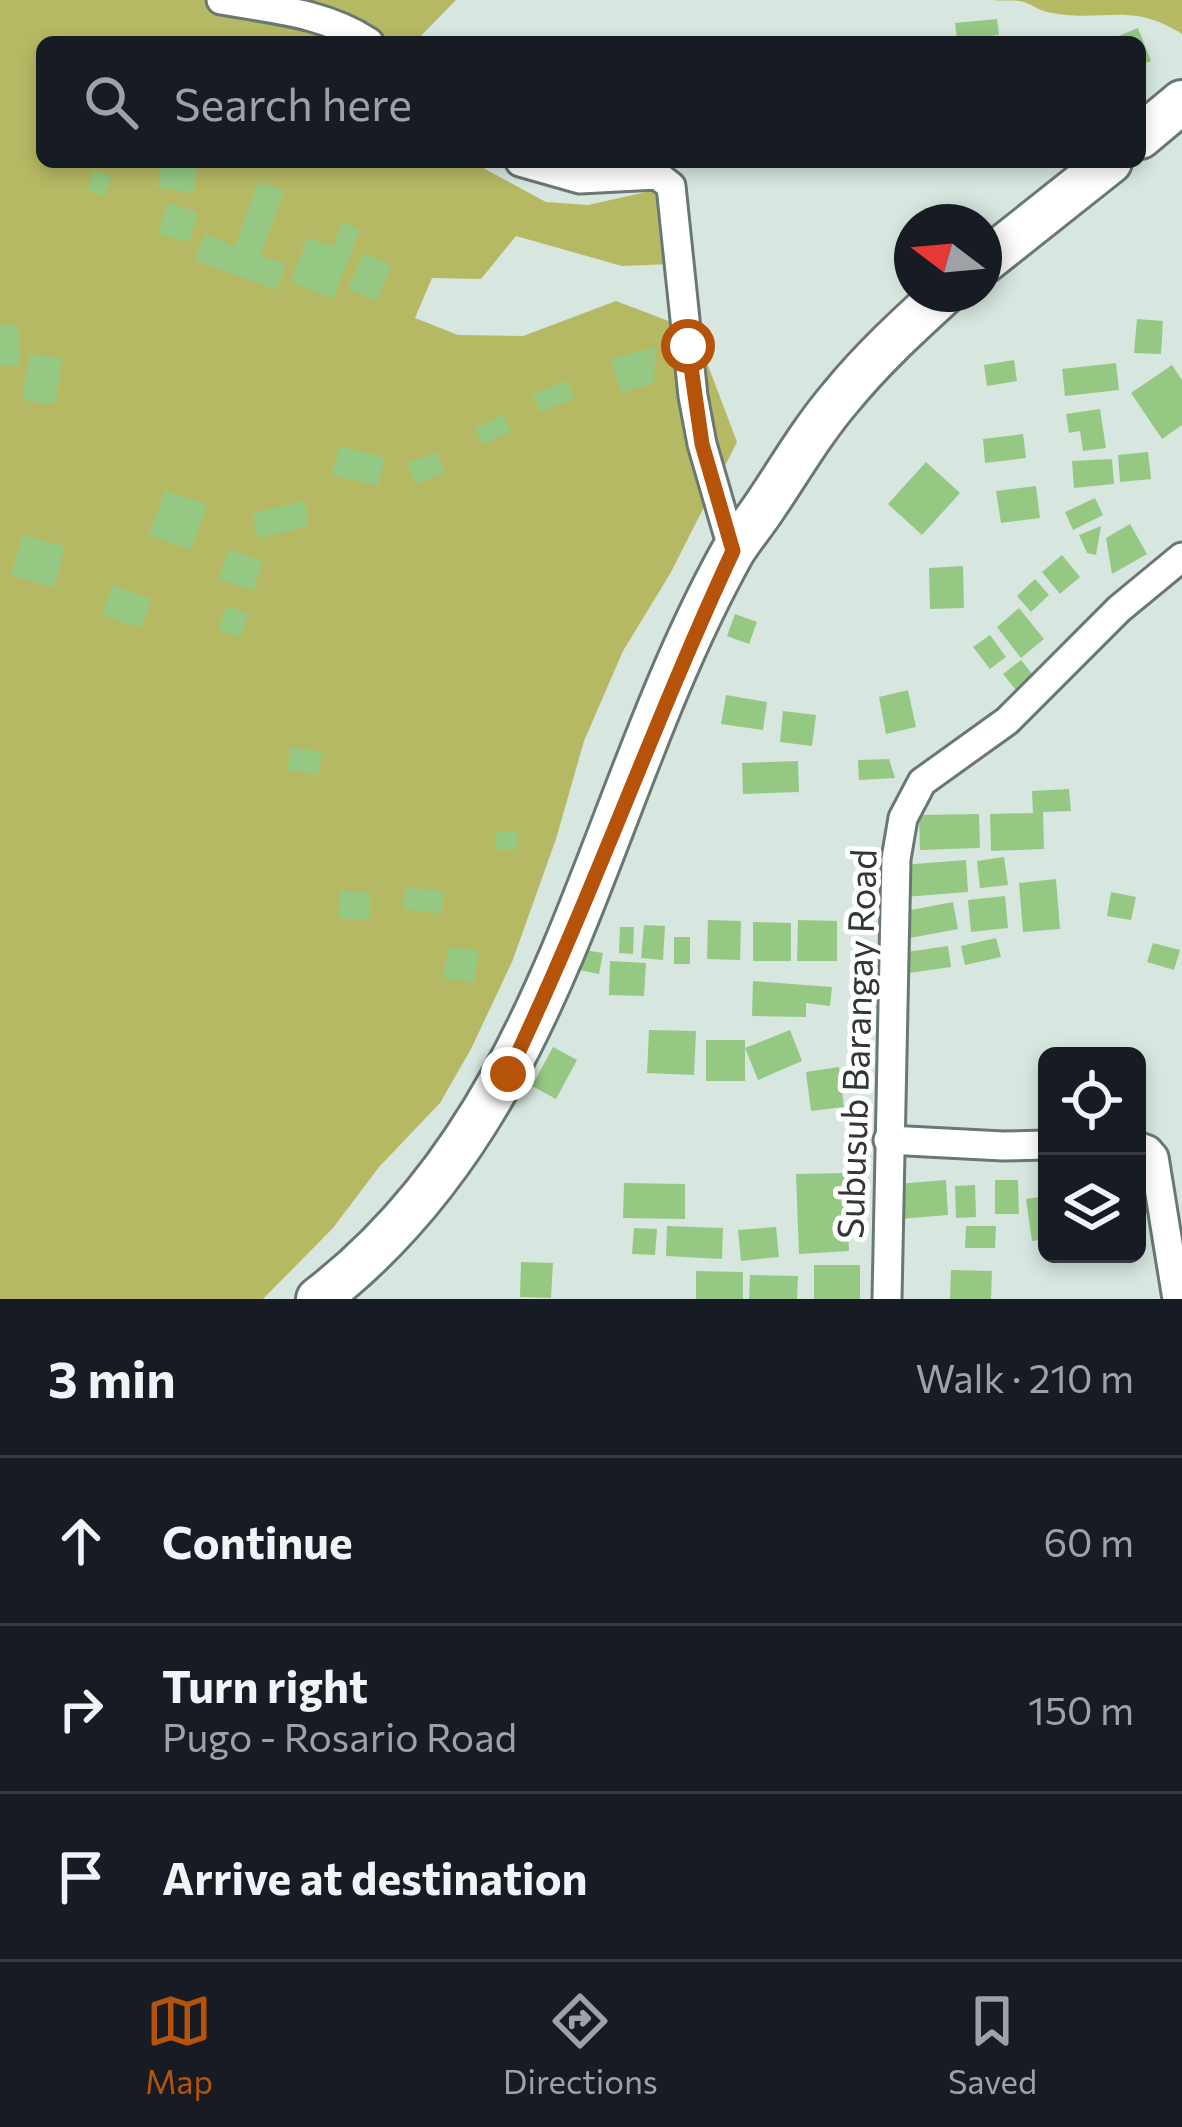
<!DOCTYPE html>
<html lang="en">
<head>
<meta charset="utf-8">
<style>
  :root { --surface:#171b24; --page:#242831; --text:#f1f3f6; --muted:#9ea1a6; --line:#363941; --accent:#b45309 }
  body { margin:0; font-family:Commissioner,sans-serif; background:var(--page); color:var(--text) }
  .controls { position:absolute; right:36px; bottom:36px; display:grid; overflow:hidden; border-radius:18px; box-shadow:0 6px 18px #0003 }
  .controls button { width:108px; height:108px; display:grid; place-items:center; padding:0; border:0; border-bottom:3px solid var(--line); background:var(--surface); color:var(--text); font:60px sans-serif }
  .compass { position:absolute; left:894px; top:204px; width:108px; height:108px; border-radius:50%; background:var(--surface); box-shadow:0 6px 18px #0003; rotate:286deg }
  .stop { position:absolute; width:36px; height:36px; margin:-27px; border:9px solid #b45309; border-radius:50%; background:#fff }
  .stop.end { background:#b45309; border-color:#fff; box-shadow:0 3px 12px #0008 }
  .list { margin:0; padding:0; list-style:none }
  h2 { display:flex; justify-content:space-between; align-items:center; height:156px; margin:0; padding:0 48px; font-size:51px }
  h2 small { font-size:39px; font-weight:400; color:var(--muted) }
  .list li { display:grid; grid-template-columns:78px 1fr auto; gap:36px; align-items:center; box-sizing:border-box; height:168px; padding:0 48px; border-top:3px solid var(--line) }
  .list b { display:block; font-size:45px; white-space:nowrap }
  .list p { margin:0; font-size:39px; white-space:nowrap; color:var(--muted) }
  .list em { font-size:39px; font-style:normal; color:var(--muted) }
  .icon { flex:none; width:66px; height:66px; fill:none; stroke:currentColor; stroke-width:2; stroke-linecap:round; stroke-linejoin:round }
  .map { position:relative; flex:none; width:1182px; height:1299px; overflow:hidden }
  .search { position:absolute; background:var(--surface); box-shadow:0 6px 18px #0003; left:36px; right:36px; top:36px; height:132px; display:flex; align-items:center; gap:30px; box-sizing:border-box; padding:0 42px; border-radius:18px; color:var(--muted); font-size:45px }
  .sheet { height:660px; background:var(--surface) }
  nav { display:flex; justify-content:space-around; align-items:center; box-sizing:border-box; height:168px; border-top:3px solid var(--line); background:var(--surface); font-size:33px; color:var(--muted) }
  nav a { display:grid; justify-items:center; gap:6px }
  nav .on { color:var(--accent) }
  .map>svg:first-child { display:block }
  .forest { fill:#b6b963 }
  .building { fill:#95c983 }
  .lines { fill:none; stroke-linecap:round; stroke-linejoin:round }
  .street-casing { stroke:#697871; stroke-width:33 }
  .primary-casing { stroke:#697871; stroke-width:48 }
  .street { stroke:#fff; stroke-width:27 }
  .primary { stroke:#fff; stroke-width:42 }
  .route { stroke:#b45309; stroke-width:15 }
  .labels { text-anchor:middle; stroke-width:10; stroke-linejoin:round; paint-order:stroke }
  .street-label { font-size:36px; fill:#313734; stroke:#fff }
</style>
</head>
<body>
<div class="map">
<svg width="1182" height="1299" viewBox="0 0 1182 1299">
  <rect width="100%" height="100%" fill="#d7e7df"/>
  <!-- forest -->
  <g class="forest">
    <polygon points="0,0 456,0 415,42 42,42 42,162 481,162 485,169 546,202 588,205 664,188 670,264 622,266 516,236 481,279 432,278 415,318 458,335 523,336 616,301 695,331 737,442 670,574 623,651 584,741 556,839 512,962 471,1049 440,1103 379,1167 333,1228 263,1299 0,1299"/>
    <path d="M992 0H1182V34C1129 0 1103 24 1047 12 1038 10 1030 3 1020 1 1012 0 1001 1 992 0Z"/>
  </g>
  <!-- building -->
  <g class="building">
    <polygon points="997,19 999,35 957,39 955,23"/>
    <polygon points="1138,28 1151,61 1140,65 1140,42 1104,42"/>
    <polygon points="161,162 198,162 194,193 158,188"/>
    <polygon points="93,171 111,176 105,196 88,191"/>
    <polygon points="258,182 284,191 261,255 286,265 276,290 195,260 205,234 235,246"/>
    <polygon points="167,203 198,212 189,242 158,234"/>
    <polygon points="342,222 360,229 333,299 291,282 308,237 333,247"/>
    <polygon points="363,253 391,265 377,301 348,289"/>
    <polygon points="1137,319 1163,321 1161,354 1134,353"/>
    <polygon points="18,325 20,365 0,366 0,326"/>
    <polygon points="655,347 654,383 621,393 611,359"/>
    <polygon points="30,354 62,359 55,405 22,400"/>
    <polygon points="1014,360 1017,381 987,386 984,365"/>
    <polygon points="1116,363 1119,390 1065,396 1062,369"/>
    <polygon points="1172,365 1182,380 1182,425 1162,439 1131,393"/>
    <polygon points="567,381 574,399 540,412 533,394"/>
    <polygon points="1100,409 1106,448 1083,451 1080,431 1069,433 1066,414"/>
    <polygon points="503,415 511,431 483,445 475,429"/>
    <polygon points="1023,434 1026,458 985,463 983,439"/>
    <polygon points="339,446 385,457 378,486 332,475"/>
    <polygon points="437,452 445,473 415,484 408,463"/>
    <polygon points="1148,452 1151,479 1120,482 1118,455"/>
    <polygon points="1112,459 1114,484 1074,488 1072,461"/>
    <polygon points="926,462 960,493 922,535 888,504"/>
    <polygon points="1036,486 1040,518 1001,523 996,491"/>
    <polygon points="165,490 207,505 191,550 149,535"/>
    <polygon points="1095,498 1103,515 1073,530 1065,512"/>
    <polygon points="304,501 309,526 258,538 253,513"/>
    <polygon points="1130,524 1147,554 1112,574 1106,538"/>
    <polygon points="1101,526 1096,555 1087,553 1079,535"/>
    <polygon points="22,535 65,546 54,587 11,576"/>
    <polygon points="229,550 263,561 253,591 219,579"/>
    <polygon points="1062,555 1080,577 1060,594 1042,572"/>
    <polygon points="963,566 964,608 930,609 929,568"/>
    <polygon points="1035,579 1049,595 1031,612 1017,596"/>
    <polygon points="112,586 151,599 141,628 102,615"/>
    <polygon points="227,606 248,614 240,638 218,630"/>
    <polygon points="1019,608 1044,639 1021,658 997,627"/>
    <polygon points="735,614 757,622 749,644 727,636"/>
    <polygon points="990,635 1006,657 990,669 973,647"/>
    <polygon points="1021,660 1038,681 1020,695 1003,674"/>
    <polygon points="908,690 916,727 886,734 879,697"/>
    <polygon points="726,695 767,702 763,730 721,724"/>
    <polygon points="783,711 816,715 812,746 780,742"/>
    <polygon points="291,747 322,752 318,775 287,770"/>
    <polygon points="889,759 895,778 859,780 858,760"/>
    <polygon points="798,761 799,792 743,794 742,763"/>
    <polygon points="1069,789 1071,811 1043,812 1044,849 991,851 990,814 1033,813 1032,791"/>
    <polygon points="979,814 980,848 920,850 919,815"/>
    <polygon points="517,831 517,850 495,850 495,832"/>
    <polygon points="1004,857 1008,885 980,888 977,861"/>
    <polygon points="966,860 968,892 904,897 901,865"/>
    <polygon points="1056,879 1060,929 1023,932 1019,883"/>
    <polygon points="406,887 444,892 441,914 403,909"/>
    <polygon points="340,891 371,893 369,920 338,918"/>
    <polygon points="1111,892 1136,897 1131,920 1107,916"/>
    <polygon points="1005,896 1008,928 971,932 968,900"/>
    <polygon points="953,902 958,929 910,938 905,911"/>
    <polygon points="708,920 741,921 740,960 707,959"/>
    <polygon points="798,920 837,921 837,961 797,961"/>
    <polygon points="753,922 791,923 791,961 753,961"/>
    <polygon points="644,925 665,926 663,960 641,958"/>
    <polygon points="620,927 634,927 633,954 619,953"/>
    <rect x="674" y="937" width="16" height="27"/>
    <polygon points="996,938 1001,957 965,965 961,946"/>
    <polygon points="1153,943 1180,950 1174,970 1147,962"/>
    <polygon points="948,946 951,967 902,974 900,953"/>
    <polygon points="448,947 479,951 474,983 443,978"/>
    <polygon points="584,950 603,953 599,974 580,970"/>
    <polygon points="610,961 646,963 644,996 609,995"/>
    <polygon points="753,981 832,987 830,1006 806,1003 806,1017 752,1016"/>
    <polygon points="649,1030 696,1031 694,1075 647,1073"/>
    <polygon points="790,1030 802,1061 758,1080 745,1048 745,1081 706,1081 706,1040 745,1040 745,1048"/>
    <polygon points="553,1047 577,1060 556,1099 532,1086"/>
    <polygon points="839,1067 844,1107 811,1111 806,1072"/>
    <polygon points="845,1173 849,1251 799,1254 796,1174"/>
    <polygon points="946,1180 948,1215 900,1219 897,1184"/>
    <polygon points="995,1180 1018,1180 1019,1214 995,1214"/>
    <polygon points="624,1183 685,1184 685,1219 623,1218"/>
    <polygon points="975,1185 976,1217 956,1218 955,1186"/>
    <polygon points="1047,1196 1047,1239 1032,1241 1026,1199"/>
    <polygon points="667,1226 723,1228 722,1259 666,1256"/>
    <polygon points="966,1226 996,1226 995,1248 965,1248"/>
    <polygon points="776,1227 779,1257 741,1261 738,1230"/>
    <polygon points="634,1228 657,1229 655,1255 632,1254"/>
    <polygon points="521,1262 553,1263 551,1298 520,1297"/>
    <rect x="814" y="1265" width="46" height="34"/>
    <polygon points="951,1270 992,1271 991,1299 950,1299"/>
    <polygon points="696,1271 743,1272 743,1299 696,1299"/>
    <polygon points="750,1275 798,1276 797,1299 749,1299"/>
  </g>
  <g class="lines">
    <!-- street casing -->
    <g class="street-casing">
      <g id="street">
        <path d="M221 0C272 9 325 13 369 42"/>
        <polyline points="520,162 580,179 657,175 671,186 693,396 702,444 733,551"/>
        <polyline points="888,1140 1003,1146 1047,1145"/>
        <polyline points="1137,1146 1148,1150 1154,1157 1177,1299"/>
        <polyline points="887,1299 896,859 903,818 922,782 1007,721 1119,609 1182,557"/>
      </g>
    </g>
    <!-- primary casing -->
    <g class="primary-casing">
      <g id="primary">
        <polyline points="1140,137 1182,102"/>
        <polyline points="984,262 1110,162"/>
        <path d="M318 1299C560 1113 592 805 732 553 741 538 753 524 763 509 789 471 811 432 841 397 872 359 907 327 943 294"/>
      </g>
    </g>
    <!-- street -->
    <use href="#street" class="street"/>
    <!-- primary -->
    <use href="#primary" class="primary"/>
  </g>
  <g class="lines">
    <!-- route -->
    <path class="route" d="M508 1074C590 903 653 723 733 551L702 444 688 346"/>
  </g>
  <g class="labels">
    <!-- street labels -->
    <g class="street-label">
      <text transform="translate(857 1044) rotate(-88)" y="13">Subusub Barangay Road</text>
    </g>
  </g>
</svg>
<div class="controls">
<button><svg class="icon" aria-label="locate" viewBox="0 0 24 24"><circle cx="12" cy="12" r="6"/><path d="M12 2v4M12 18v4M2 12h4M18 12h4"/></svg></button>
<button><svg class="icon" aria-label="layers" viewBox="0 0 24 24"><path d="M12 4l9 5-9 5-9-5zM3 14l9 5 9-5"/></svg></button>
</div>
<svg class="compass" viewBox="-18 -18 36 36"><path d="M0-13l5 13h-10z" fill="#e53935"/><path d="M0 13l5-13h-10z" fill="#9ea1a6"/></svg>
<div class="stop" style="left:688px;top:346px"></div>
<div class="stop end" style="left:508px;top:1074px"></div>
<div class="search"><svg class="icon" aria-label="search" viewBox="0 0 24 24"><circle cx="10" cy="10" r="6"/><path d="M15 15l6 6"/></svg>Search here</div>
</div>
<section class="sheet">
<h2>3 min<small>Walk · 210 m</small></h2>
<ul class="list">
<li><svg class="icon" aria-label="ahead" viewBox="0 0 24 24"><path d="M12 20V5M6 11l6-6 6 6"/></svg><div><b>Continue</b></div><em>60 m</em></li>
<li><svg class="icon" aria-label="right" viewBox="0 0 24 24"><path d="M7 20v-9h11M14 6l5 5-5 5"/></svg><div><b>Turn right</b><p>Pugo - Rosario Road</p></div><em>150 m</em></li>
<li><svg class="icon" aria-label="arrive" viewBox="0 0 24 24"><path d="M6 21V4h12l-3 4 3 4H6"/></svg><div><b>Arrive at destination</b></div></li>
</ul>
</section>
<nav>
<a class="on"><svg class="icon" aria-label="map" viewBox="0 0 24 24"><path d="M3 6l6-2 6 2 6-2v14l-6 2-6-2-6 2zM9 4v14M15 6v14"/></svg>Map</a>
<a><svg class="icon" aria-label="directions" viewBox="0 0 24 24"><path d="M12 3l9 9-9 9-9-9zM9 14v-3h6M13 9l2 2-2 2"/></svg>Directions</a>
<a><svg class="icon" aria-label="saved" viewBox="0 0 24 24"><path d="M7 4h10v16l-5-4-5 4z"/></svg>Saved</a>
</nav>
</body>
</html>
